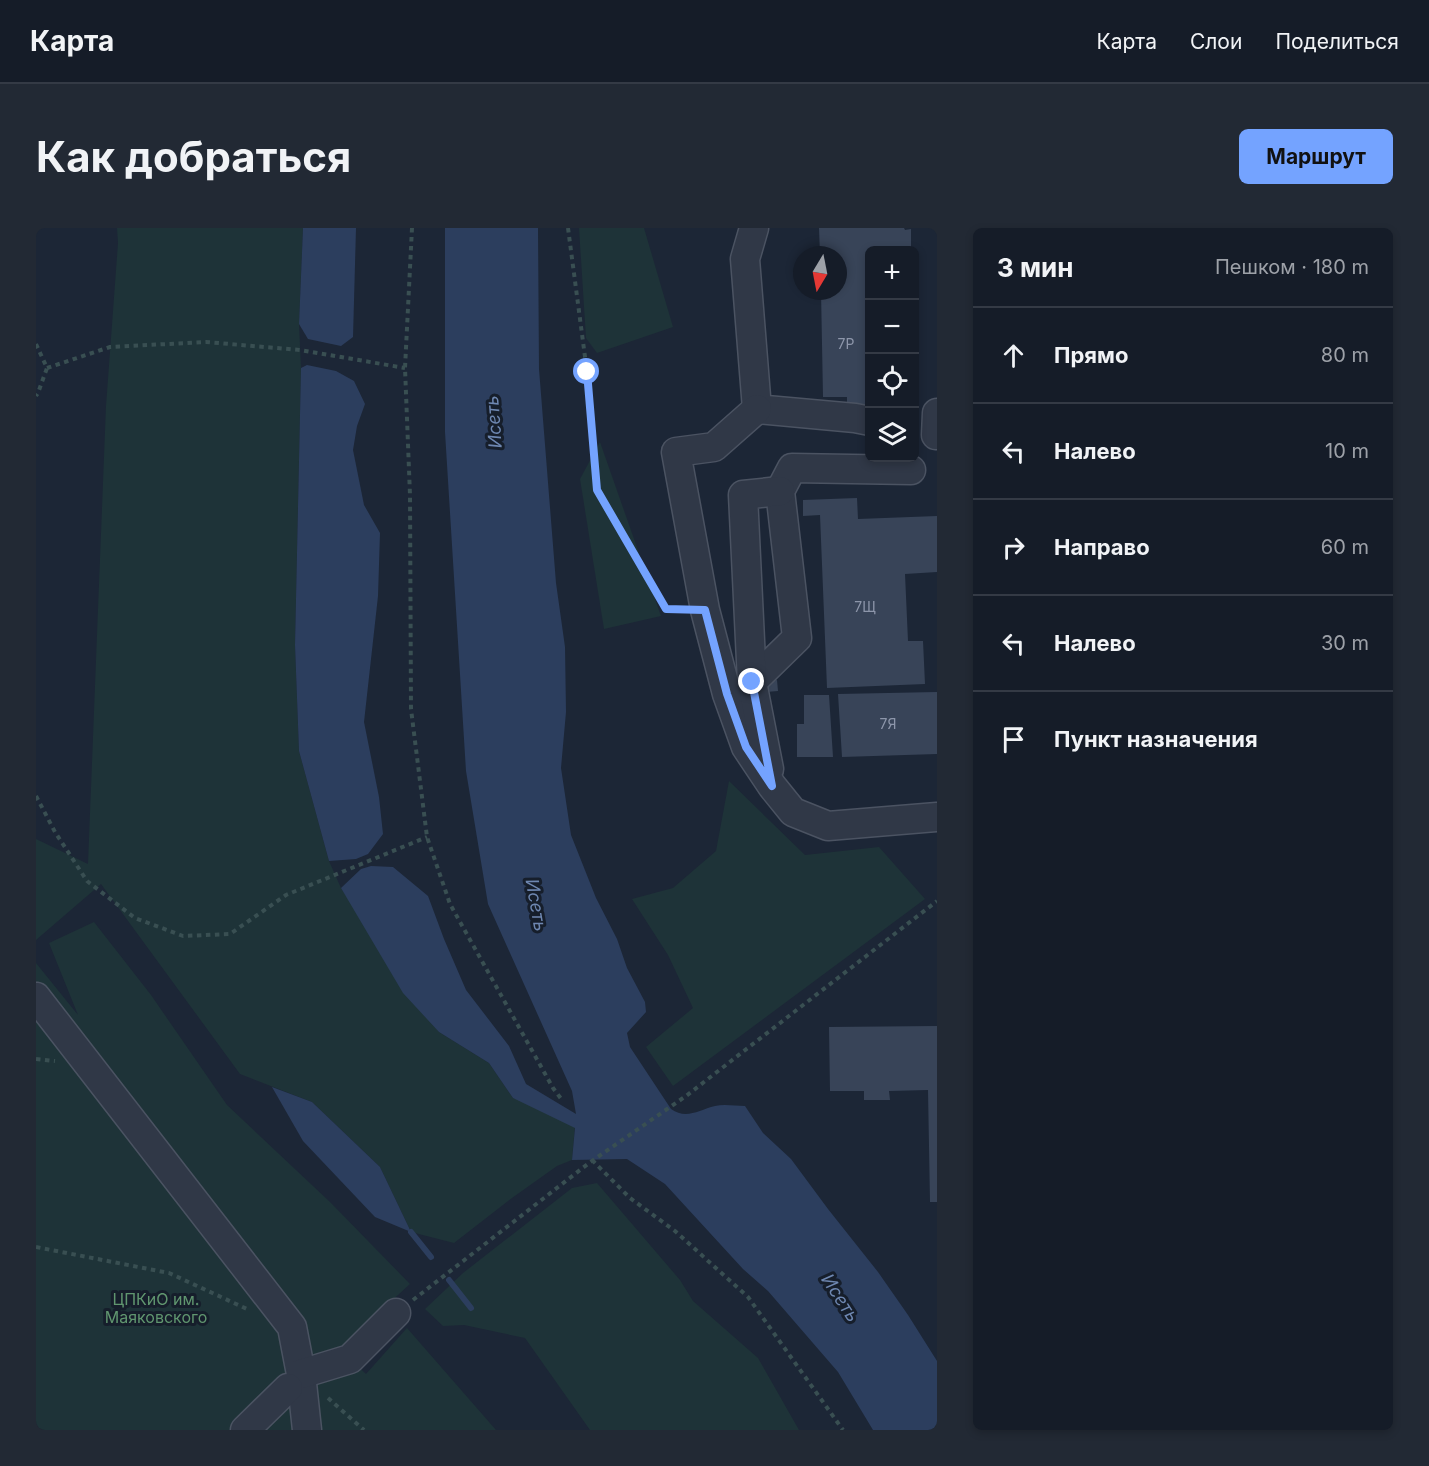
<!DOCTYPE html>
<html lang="ru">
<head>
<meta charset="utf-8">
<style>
  :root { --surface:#151c28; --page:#222934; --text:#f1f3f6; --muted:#9da1a8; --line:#343a45; --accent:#74a3ff }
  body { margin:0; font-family:Inter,sans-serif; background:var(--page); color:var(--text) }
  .controls { position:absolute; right:18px; top:18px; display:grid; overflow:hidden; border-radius:9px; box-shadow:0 3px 9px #0003 }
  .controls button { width:54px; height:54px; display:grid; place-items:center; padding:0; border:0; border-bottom:2px solid var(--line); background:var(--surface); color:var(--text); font:30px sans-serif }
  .compass { position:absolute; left:757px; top:18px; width:54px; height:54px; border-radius:50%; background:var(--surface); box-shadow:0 3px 9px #0003; rotate:190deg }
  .stop { position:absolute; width:18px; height:18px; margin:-14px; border:4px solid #74a3ff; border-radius:50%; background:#fff }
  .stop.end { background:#74a3ff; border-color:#fff; box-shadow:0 2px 6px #0008 }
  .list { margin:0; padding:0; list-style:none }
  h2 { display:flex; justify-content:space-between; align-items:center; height:78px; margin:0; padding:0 24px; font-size:26px }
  h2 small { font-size:20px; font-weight:400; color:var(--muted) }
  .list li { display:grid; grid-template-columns:39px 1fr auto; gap:18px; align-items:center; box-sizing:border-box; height:96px; padding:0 24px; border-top:2px solid var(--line) }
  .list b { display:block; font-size:22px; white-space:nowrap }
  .list em { font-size:20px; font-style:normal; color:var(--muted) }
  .icon { flex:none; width:33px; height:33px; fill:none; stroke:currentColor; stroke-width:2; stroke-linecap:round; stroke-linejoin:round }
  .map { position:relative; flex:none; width:901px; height:1202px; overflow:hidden; border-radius:9px }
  header { display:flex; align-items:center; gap:36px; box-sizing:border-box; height:84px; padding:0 30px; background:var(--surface); border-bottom:2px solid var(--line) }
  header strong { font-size:28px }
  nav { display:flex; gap:33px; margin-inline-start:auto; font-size:21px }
  .intro { display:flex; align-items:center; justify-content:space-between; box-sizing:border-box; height:144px; padding:0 36px }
  h1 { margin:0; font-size:42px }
  .button { padding:15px 27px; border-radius:9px; background:var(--accent); color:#111; font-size:21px; font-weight:700 }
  main { display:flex; gap:36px; padding:0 36px }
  aside { flex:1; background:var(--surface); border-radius:9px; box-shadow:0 3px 9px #0003 }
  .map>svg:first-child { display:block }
  .green { fill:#1e3338 }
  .water { fill:#2c3e5e }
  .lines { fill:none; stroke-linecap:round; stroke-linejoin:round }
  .stream { stroke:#2c3e5e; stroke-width:6 }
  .building { fill:#384458 }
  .minor-casing { stroke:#4b5362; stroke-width:31 }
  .path { stroke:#394f52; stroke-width:4; stroke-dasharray:4.5 4.5; stroke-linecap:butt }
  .minor { stroke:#303847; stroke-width:28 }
  .route { stroke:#74a3ff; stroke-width:8 }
  .labels { text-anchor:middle; stroke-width:6; stroke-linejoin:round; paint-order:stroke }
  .number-label { font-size:14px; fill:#8d96aa }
  .park-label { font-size:16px; fill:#60966f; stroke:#161e2b }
  .water-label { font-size:18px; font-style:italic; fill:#6e87b1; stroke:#161e2b }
</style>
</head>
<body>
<header>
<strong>Карта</strong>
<nav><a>Карта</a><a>Слои</a><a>Поделиться</a></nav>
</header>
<div class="intro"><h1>Как добраться</h1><a class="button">Маршрут</a></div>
<main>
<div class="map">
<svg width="901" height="1202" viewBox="0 0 901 1202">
  <rect width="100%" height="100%" fill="#1c2636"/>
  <!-- green -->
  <g class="green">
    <polygon points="81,0 267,0 263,96 265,140 259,417 263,523 293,633 305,660 403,804 453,835 477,870 540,886 536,932 521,938 476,970 418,1015 375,1004 344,939 276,874 204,846 65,656 0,712 0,611 52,636 70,178 82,15"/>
    <polygon points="543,0 608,0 637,99 561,125 550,110"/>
    <polygon points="564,214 625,388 568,401 544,251"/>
    <polygon points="693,553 769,627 843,619 889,671 637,858 610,819 657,780 632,727 596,671 637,660 680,623"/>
    <polygon points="58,694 115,767 191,877 294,974 374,1056 305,1119 314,1131 330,1146 371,1100 460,1202 0,1202 0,735 42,787 13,715"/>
    <polygon points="561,955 644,1052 657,1073 722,1130 763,1202 554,1202 489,1110 428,1097 407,1098 389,1081 427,1045 536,960"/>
  </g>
  <!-- water -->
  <g class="water">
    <polygon points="267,0 320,0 317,109 305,118 272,111 263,96"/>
    <path d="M409 0H502L503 141 520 355 529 419 530 484 525 540 535 607 560 670 581 711 591 740 609 774 610 784 591 805 594 819 635 881C650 892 663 882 679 878 688 876 699 878 709 878L727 905 755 931 792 981 842 1044 872 1087 901 1133V1202H837L802 1144 732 1063 707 1041 629 956 591 931 536 932 539 900 477 870 453 835 403 804 367 765 305 660 325 641 335 638 357 639 392 668 408 711 430 762 473 818 490 856 540 886 536 863 452 676 430 543 409 204Z"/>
    <polygon points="271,137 300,143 318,153 329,176 321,198 317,222 328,277 344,305 342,368 328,494 343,569 347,606 332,626 320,631 293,633 263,523 259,417 265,140"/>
    <polygon points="236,859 276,874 344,939 375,1004 339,989 267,913"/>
  </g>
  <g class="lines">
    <!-- stream -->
    <g class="stream">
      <polyline points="375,1004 395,1029"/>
      <polyline points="413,1052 435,1080"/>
    </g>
  </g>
  <!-- building -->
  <g class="building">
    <polygon points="783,0 868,0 869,2 875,1 875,22 834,22 834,185 811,181 811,169 787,169 785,63 802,63 802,27 784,27"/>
    <polygon points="821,270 822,291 901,288 901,344 869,346 872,413 887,413 889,456 791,460 784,287 767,288 767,272"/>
    <polygon points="741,452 742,463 730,464 729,454"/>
    <polygon points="901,464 901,526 806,529 802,466"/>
    <polygon points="768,467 793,467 797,529 761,529 761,496 768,496"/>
    <polygon points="901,798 901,974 894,974 892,862 853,863 854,872 828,872 828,863 794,863 793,799"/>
  </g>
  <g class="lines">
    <!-- minor casing -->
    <g class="minor-casing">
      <g id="minor">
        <polyline points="718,0 709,31 721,181 819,190 834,193"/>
        <polyline points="721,181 678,219 640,224 669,382 691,466 710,519 736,558 757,584 792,598 901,589"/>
        <polyline points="901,185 900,207 901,207"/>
        <polyline points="716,454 761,410 744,263 756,240 875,242"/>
        <polyline points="733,541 716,454 707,267 744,263"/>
        <polyline points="0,769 256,1099 265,1146 271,1202"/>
        <polyline points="265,1146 314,1131 360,1085"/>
        <polyline points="209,1202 252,1160"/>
      </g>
    </g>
    <!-- path -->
    <g class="path">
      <polyline points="376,0 369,140 374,267 375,481 391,609 414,676 517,860 526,872"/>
      <polyline points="532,0 551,144 561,262 630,381 644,381"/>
      <polyline points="0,116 11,140 2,165 0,168"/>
      <polyline points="11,140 74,119 170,114 264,122 369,140"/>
      <polyline points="0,568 19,604 51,653 99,690 147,708 194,706 250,667 391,609"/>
      <polyline points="0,831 19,833"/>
      <polyline points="556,932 594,970 639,1003 712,1069 807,1202"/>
      <polyline points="0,1019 133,1045 211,1081"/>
      <polyline points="377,1072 553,935 650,868 901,673"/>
      <polyline points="292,1170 328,1202"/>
    </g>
    <!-- minor -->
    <use href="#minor" class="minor"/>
  </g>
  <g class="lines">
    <!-- route -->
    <polyline class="route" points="551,144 561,262 630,381 669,382 691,466 710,519 736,558 716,454"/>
  </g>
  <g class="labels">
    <!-- number labels -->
    <g class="number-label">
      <text x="810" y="121">7Р</text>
      <text x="829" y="384">7Щ</text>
      <text x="852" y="501">7Я</text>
    </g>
    <!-- park labels -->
    <g class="park-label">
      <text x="120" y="1077">ЦПКиО им.<tspan x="120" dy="18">Маяковского</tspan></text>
    </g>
    <!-- water labels -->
    <g class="water-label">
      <text transform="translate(458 194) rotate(-94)" y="6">Исеть</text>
      <text transform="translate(500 677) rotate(80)" y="6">Исеть</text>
      <text transform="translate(804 1070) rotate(57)" y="6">Исеть</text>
    </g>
  </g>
</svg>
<div class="controls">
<button>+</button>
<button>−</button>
<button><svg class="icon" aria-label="locate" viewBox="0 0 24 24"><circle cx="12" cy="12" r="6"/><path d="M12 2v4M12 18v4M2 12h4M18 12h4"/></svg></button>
<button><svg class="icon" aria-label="layers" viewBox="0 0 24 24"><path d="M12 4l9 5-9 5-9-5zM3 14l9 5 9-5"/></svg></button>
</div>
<svg class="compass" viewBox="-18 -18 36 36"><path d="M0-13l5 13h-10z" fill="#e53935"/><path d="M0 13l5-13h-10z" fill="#9da1a8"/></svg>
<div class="stop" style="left:551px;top:144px"></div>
<div class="stop end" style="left:716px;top:454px"></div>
</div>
<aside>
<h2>3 мин<small>Пешком · 180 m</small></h2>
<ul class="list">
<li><svg class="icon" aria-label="ahead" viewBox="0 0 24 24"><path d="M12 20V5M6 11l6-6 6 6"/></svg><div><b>Прямо</b></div><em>80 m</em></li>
<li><svg class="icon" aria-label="left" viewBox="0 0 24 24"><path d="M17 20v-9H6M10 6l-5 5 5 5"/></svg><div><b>Налево</b></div><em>10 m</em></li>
<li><svg class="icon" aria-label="right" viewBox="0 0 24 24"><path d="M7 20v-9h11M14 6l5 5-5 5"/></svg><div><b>Направо</b></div><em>60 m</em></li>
<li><svg class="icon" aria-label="left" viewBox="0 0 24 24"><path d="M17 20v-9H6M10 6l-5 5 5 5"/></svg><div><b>Налево</b></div><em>30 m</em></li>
<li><svg class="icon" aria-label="arrive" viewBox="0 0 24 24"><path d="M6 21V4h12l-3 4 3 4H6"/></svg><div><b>Пункт назначения</b></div></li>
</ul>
</aside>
</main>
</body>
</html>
